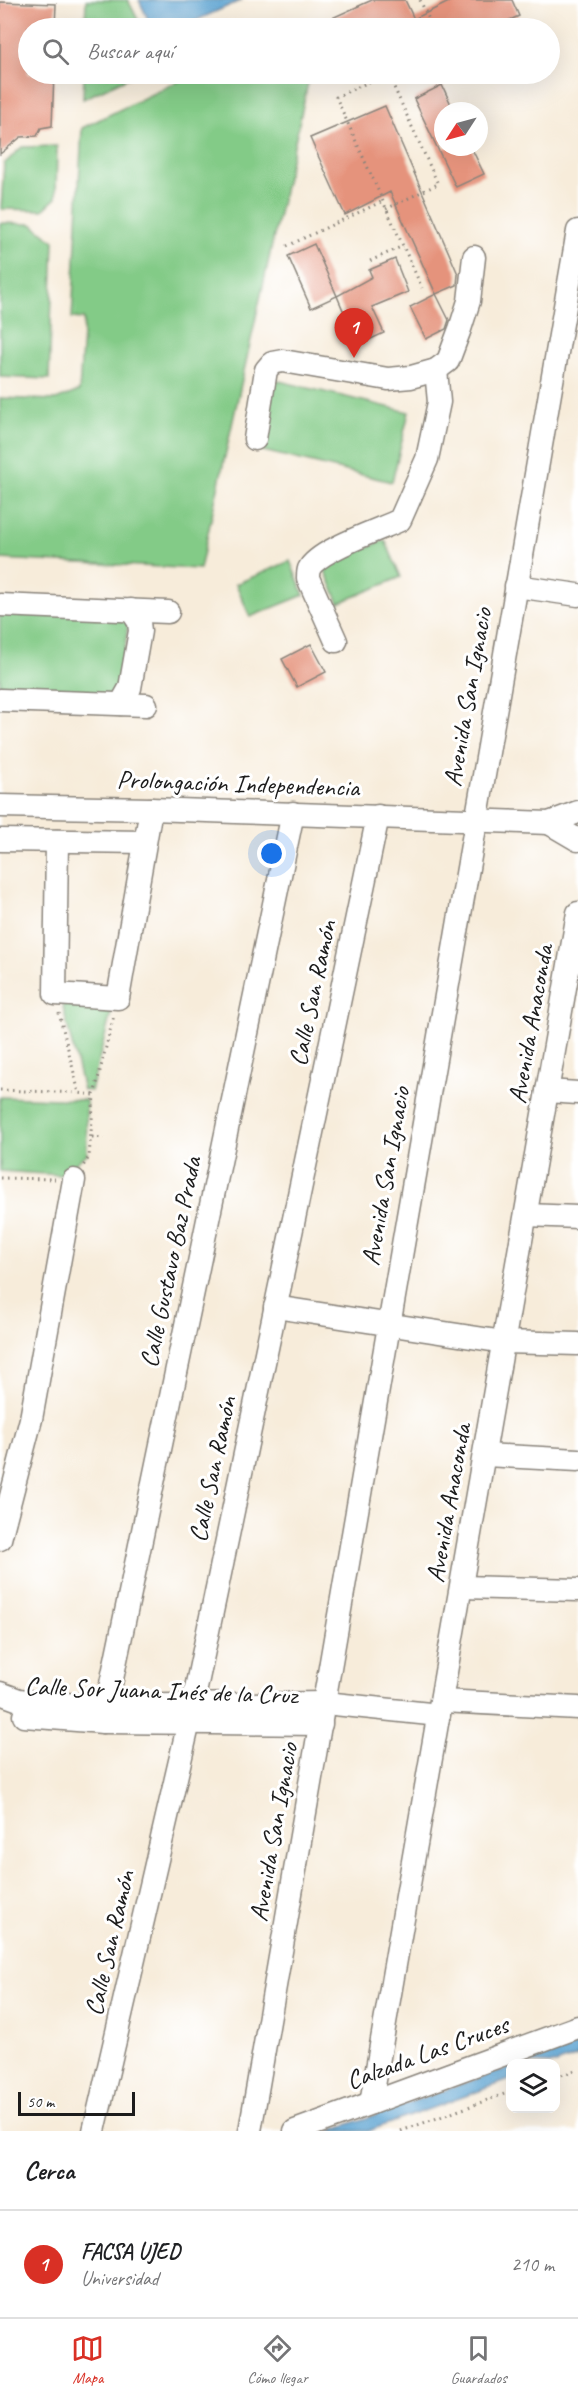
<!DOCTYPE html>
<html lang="es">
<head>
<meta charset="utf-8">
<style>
  :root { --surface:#fff; --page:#f2f2f2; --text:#202124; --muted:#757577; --line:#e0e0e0; --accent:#d93025 }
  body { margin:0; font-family:Caveat,sans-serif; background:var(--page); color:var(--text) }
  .controls { position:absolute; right:18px; bottom:18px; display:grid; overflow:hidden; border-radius:12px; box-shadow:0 6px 24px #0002 }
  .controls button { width:54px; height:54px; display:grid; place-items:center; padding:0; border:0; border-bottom:2px solid var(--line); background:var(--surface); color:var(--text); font:30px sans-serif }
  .compass { position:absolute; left:434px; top:102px; width:54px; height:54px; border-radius:50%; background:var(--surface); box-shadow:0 6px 24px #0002; rotate:234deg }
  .scale { position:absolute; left:18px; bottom:15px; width:117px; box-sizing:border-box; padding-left:6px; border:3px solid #1c1c1c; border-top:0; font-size:16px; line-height:21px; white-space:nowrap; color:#1c1c1c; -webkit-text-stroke:4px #fff; paint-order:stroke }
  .you { position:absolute; left:272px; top:854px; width:21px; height:21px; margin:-15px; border:4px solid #fff; border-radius:50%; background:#1a73e8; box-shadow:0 0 0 9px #1a73e833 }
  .badge { display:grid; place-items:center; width:39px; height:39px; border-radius:50%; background:var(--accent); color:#fff; font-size:20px; font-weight:700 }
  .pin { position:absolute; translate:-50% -50px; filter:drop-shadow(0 2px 3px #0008) }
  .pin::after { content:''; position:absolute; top:32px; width:21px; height:18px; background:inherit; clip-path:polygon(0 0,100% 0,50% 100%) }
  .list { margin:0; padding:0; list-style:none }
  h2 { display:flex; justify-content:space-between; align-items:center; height:78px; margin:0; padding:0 24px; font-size:26px }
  h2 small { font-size:20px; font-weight:400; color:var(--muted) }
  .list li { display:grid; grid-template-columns:39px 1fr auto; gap:18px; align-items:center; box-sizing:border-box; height:108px; padding:0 24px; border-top:2px solid var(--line) }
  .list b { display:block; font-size:22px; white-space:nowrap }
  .list p { margin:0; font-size:20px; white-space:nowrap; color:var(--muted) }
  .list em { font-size:20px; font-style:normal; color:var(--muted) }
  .icon { flex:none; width:33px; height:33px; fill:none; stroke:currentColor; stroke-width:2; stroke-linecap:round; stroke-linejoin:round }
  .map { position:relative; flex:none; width:578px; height:2131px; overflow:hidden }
  .search { position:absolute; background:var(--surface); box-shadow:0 6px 24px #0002; left:18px; right:18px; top:18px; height:66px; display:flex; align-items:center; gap:15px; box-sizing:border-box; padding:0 21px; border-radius:33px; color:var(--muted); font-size:22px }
  .sheet { height:186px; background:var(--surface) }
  nav { display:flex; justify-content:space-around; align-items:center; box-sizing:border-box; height:84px; border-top:2px solid var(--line); background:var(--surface); font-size:16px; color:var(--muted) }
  nav a { display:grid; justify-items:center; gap:3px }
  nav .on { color:var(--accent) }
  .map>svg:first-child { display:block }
  .green { fill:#83cb87; stroke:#507452; stroke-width:1.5 }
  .water { fill:#59a1d0; stroke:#3a5e76; stroke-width:1.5 }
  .building { fill:#e5937b }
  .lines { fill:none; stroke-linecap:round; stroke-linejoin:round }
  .minor-casing { stroke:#8a847b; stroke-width:25 }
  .path { stroke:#8a847b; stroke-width:3; stroke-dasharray:1.5 4.5; stroke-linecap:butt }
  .minor { stroke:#fff; stroke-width:22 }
  .labels { text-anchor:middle; stroke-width:6; stroke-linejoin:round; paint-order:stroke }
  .street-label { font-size:26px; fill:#1c1c1c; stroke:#fff }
</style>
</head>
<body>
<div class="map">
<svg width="578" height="2131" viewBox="0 0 578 2131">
  <rect width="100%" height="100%" fill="#fff"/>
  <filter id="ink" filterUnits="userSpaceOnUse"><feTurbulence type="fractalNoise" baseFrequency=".0167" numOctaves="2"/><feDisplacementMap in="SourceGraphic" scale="12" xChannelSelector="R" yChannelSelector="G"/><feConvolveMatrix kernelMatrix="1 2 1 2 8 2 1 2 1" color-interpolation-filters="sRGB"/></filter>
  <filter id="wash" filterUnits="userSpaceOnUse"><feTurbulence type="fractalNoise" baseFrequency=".008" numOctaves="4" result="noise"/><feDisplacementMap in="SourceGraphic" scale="24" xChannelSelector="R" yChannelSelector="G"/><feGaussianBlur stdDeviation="1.35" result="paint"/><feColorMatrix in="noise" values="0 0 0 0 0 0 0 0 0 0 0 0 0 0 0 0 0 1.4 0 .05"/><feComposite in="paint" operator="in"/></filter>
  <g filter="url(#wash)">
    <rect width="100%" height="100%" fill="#f7ecda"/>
    <!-- green -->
    <g class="green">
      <polygon points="86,0 128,0 142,28 85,28"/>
      <polygon points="84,74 136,74 83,99"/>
      <polygon points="193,74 310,74 200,569 0,559 0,398 56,400 79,391 84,319 72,318 82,128"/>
      <polygon points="57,146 56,198 43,210 1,209 4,164 22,147"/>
      <polygon points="0,223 32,224 54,241 49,379 0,377"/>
      <polygon points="275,380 409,412 392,482 259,450"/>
      <polygon points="385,540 401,577 339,603 323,566"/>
      <polygon points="290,561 304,595 250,617 236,584"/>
      <polygon points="0,610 129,616 119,698 0,693"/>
      <polygon points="61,999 114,1001 91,1091 83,1090"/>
      <polygon points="0,1097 86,1100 87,1154 61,1175 0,1171"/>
    </g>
    <!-- water -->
    <g class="water">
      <polygon points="139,0 242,0 179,28 152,28"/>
      <polygon points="578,2043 578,2056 556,2064 520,2063"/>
      <polygon points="510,2067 510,2080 368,2131 329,2131"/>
    </g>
    <g id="blocks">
      <!-- building -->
      <g class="building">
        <polygon points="372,0 405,0 414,19 453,0 512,0 519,16 491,28 337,28 332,18"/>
        <polygon points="0,2 56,4 55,28 28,28 28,74 54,74 52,126 41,128 37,136 21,137 0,154"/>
        <polygon points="442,85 454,111 443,111 443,147 471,147 484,174 456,187 414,99"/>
        <polygon points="385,106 458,274 457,285 436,294 390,192 345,215 310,138"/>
        <polygon points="314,244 337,296 311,308 288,256"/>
        <polygon points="395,259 408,292 372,307 384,333 358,345 337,296 372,277 369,270"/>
        <polygon points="436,294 449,320 446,329 426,339 410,307"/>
        <polygon points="311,644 326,672 297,687 282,659"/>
      </g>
    </g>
  </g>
  <g filter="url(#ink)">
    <use href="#blocks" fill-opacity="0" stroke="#8a847b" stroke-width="1.5"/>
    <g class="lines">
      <!-- minor casing -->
      <g class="minor-casing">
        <g id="minor">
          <polyline points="255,439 266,370 272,363 283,361 388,379 411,377 436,370 448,361 460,329 469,301 474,257"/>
          <polyline points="516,586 578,595"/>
          <polyline points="0,605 168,612"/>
          <path d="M336 641 308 578C308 575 308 572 309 569 318 550 379 530 400 520L427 459 439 402 436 370"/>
          <polyline points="0,700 146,705"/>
          <polyline points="121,704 130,688 140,631 139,622 131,610"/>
          <polyline points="0,806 151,809 549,823 578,812"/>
          <polyline points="549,823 578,840"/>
          <polyline points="0,840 145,842"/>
          <polyline points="57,841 55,994 118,998 151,809"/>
          <polyline points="547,1091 578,1093"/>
          <polyline points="526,1215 578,1217"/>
          <polyline points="275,1307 504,1342 578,1344"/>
          <polyline points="485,1455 578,1460"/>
          <polyline points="0,1539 31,1419 74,1180"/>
          <polyline points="462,1587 578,1590"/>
          <polyline points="0,1693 19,1700 41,1703 106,1706 325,1703 439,1715"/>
          <polyline points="442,1701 578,1708"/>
          <polyline points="24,1716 103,1722 321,1724"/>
          <polyline points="103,1722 293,813"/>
          <polyline points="371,2103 578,913"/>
          <polyline points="94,2131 189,1722 378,816"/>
          <path d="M250 2131C361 1498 467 864 578 231"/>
          <polyline points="295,2131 578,2027"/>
        </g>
      </g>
      <!-- path -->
      <g class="path">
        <polyline points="420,0 433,28"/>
        <polyline points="386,74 336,97 422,288"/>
        <polyline points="386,209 438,184 388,74"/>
        <polyline points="287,246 383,201"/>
        <polyline points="370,261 403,246"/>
        <polyline points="59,1013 79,1093 94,1095 89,1157 83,1166"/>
        <polyline points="0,1090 79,1093"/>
        <polyline points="94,1095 114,1015"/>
        <polyline points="92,1137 104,1138"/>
        <polyline points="0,1178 55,1179"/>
        <polyline points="556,2077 578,2069"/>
        <polyline points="401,2131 510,2092"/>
      </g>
      <!-- minor -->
      <use href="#minor" class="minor"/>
    </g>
  </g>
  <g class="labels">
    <!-- street labels -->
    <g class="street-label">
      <text transform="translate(467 697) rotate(-80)" y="9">Avenida San Ignacio</text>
      <text transform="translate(238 783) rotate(2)" y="9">Prolongación Independencia</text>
      <text transform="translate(312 993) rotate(-78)" y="9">Calle San Ramón</text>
      <text transform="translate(530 1024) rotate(-80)" y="9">Avenida Anaconda</text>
      <text transform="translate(385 1176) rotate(-80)" y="9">Avenida San Ignacio</text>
      <text transform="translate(170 1262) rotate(-78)" y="9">Calle Gustavo Baz Prada</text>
      <text transform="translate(212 1469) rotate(-78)" y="9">Calle San Ramón</text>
      <text transform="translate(448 1503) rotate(-80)" y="9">Avenida Anaconda</text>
      <text transform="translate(161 1690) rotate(2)" y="9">Calle Sor Juana Inés de la Cruz</text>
      <text transform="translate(273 1832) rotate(-80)" y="9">Avenida San Ignacio</text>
      <text transform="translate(109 1943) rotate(-77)" y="9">Calle San Ramón</text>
      <text transform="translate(427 2052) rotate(-20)" y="9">Calzada Las Cruces</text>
    </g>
  </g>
</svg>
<div class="controls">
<button><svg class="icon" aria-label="layers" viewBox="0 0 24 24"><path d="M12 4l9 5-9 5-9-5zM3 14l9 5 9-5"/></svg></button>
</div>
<svg class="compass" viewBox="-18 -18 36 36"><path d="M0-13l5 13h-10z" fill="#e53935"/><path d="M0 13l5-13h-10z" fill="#757577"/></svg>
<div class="scale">50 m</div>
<div class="you"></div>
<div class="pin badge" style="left:354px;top:358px">1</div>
<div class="search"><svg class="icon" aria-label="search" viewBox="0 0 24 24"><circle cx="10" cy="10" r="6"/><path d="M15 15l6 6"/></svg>Buscar aquí</div>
</div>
<section class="sheet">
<h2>Cerca<small></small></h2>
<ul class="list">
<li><span class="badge">1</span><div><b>FACSA UJED</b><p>Universidad</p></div><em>210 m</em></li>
</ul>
</section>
<nav>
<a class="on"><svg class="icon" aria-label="map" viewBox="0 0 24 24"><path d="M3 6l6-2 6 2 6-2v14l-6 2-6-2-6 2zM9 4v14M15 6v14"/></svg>Mapa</a>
<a><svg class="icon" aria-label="directions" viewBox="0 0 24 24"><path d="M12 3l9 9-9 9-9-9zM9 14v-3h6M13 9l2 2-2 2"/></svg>Cómo llegar</a>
<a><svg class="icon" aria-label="saved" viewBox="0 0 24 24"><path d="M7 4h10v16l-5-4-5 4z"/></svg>Guardados</a>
</nav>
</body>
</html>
